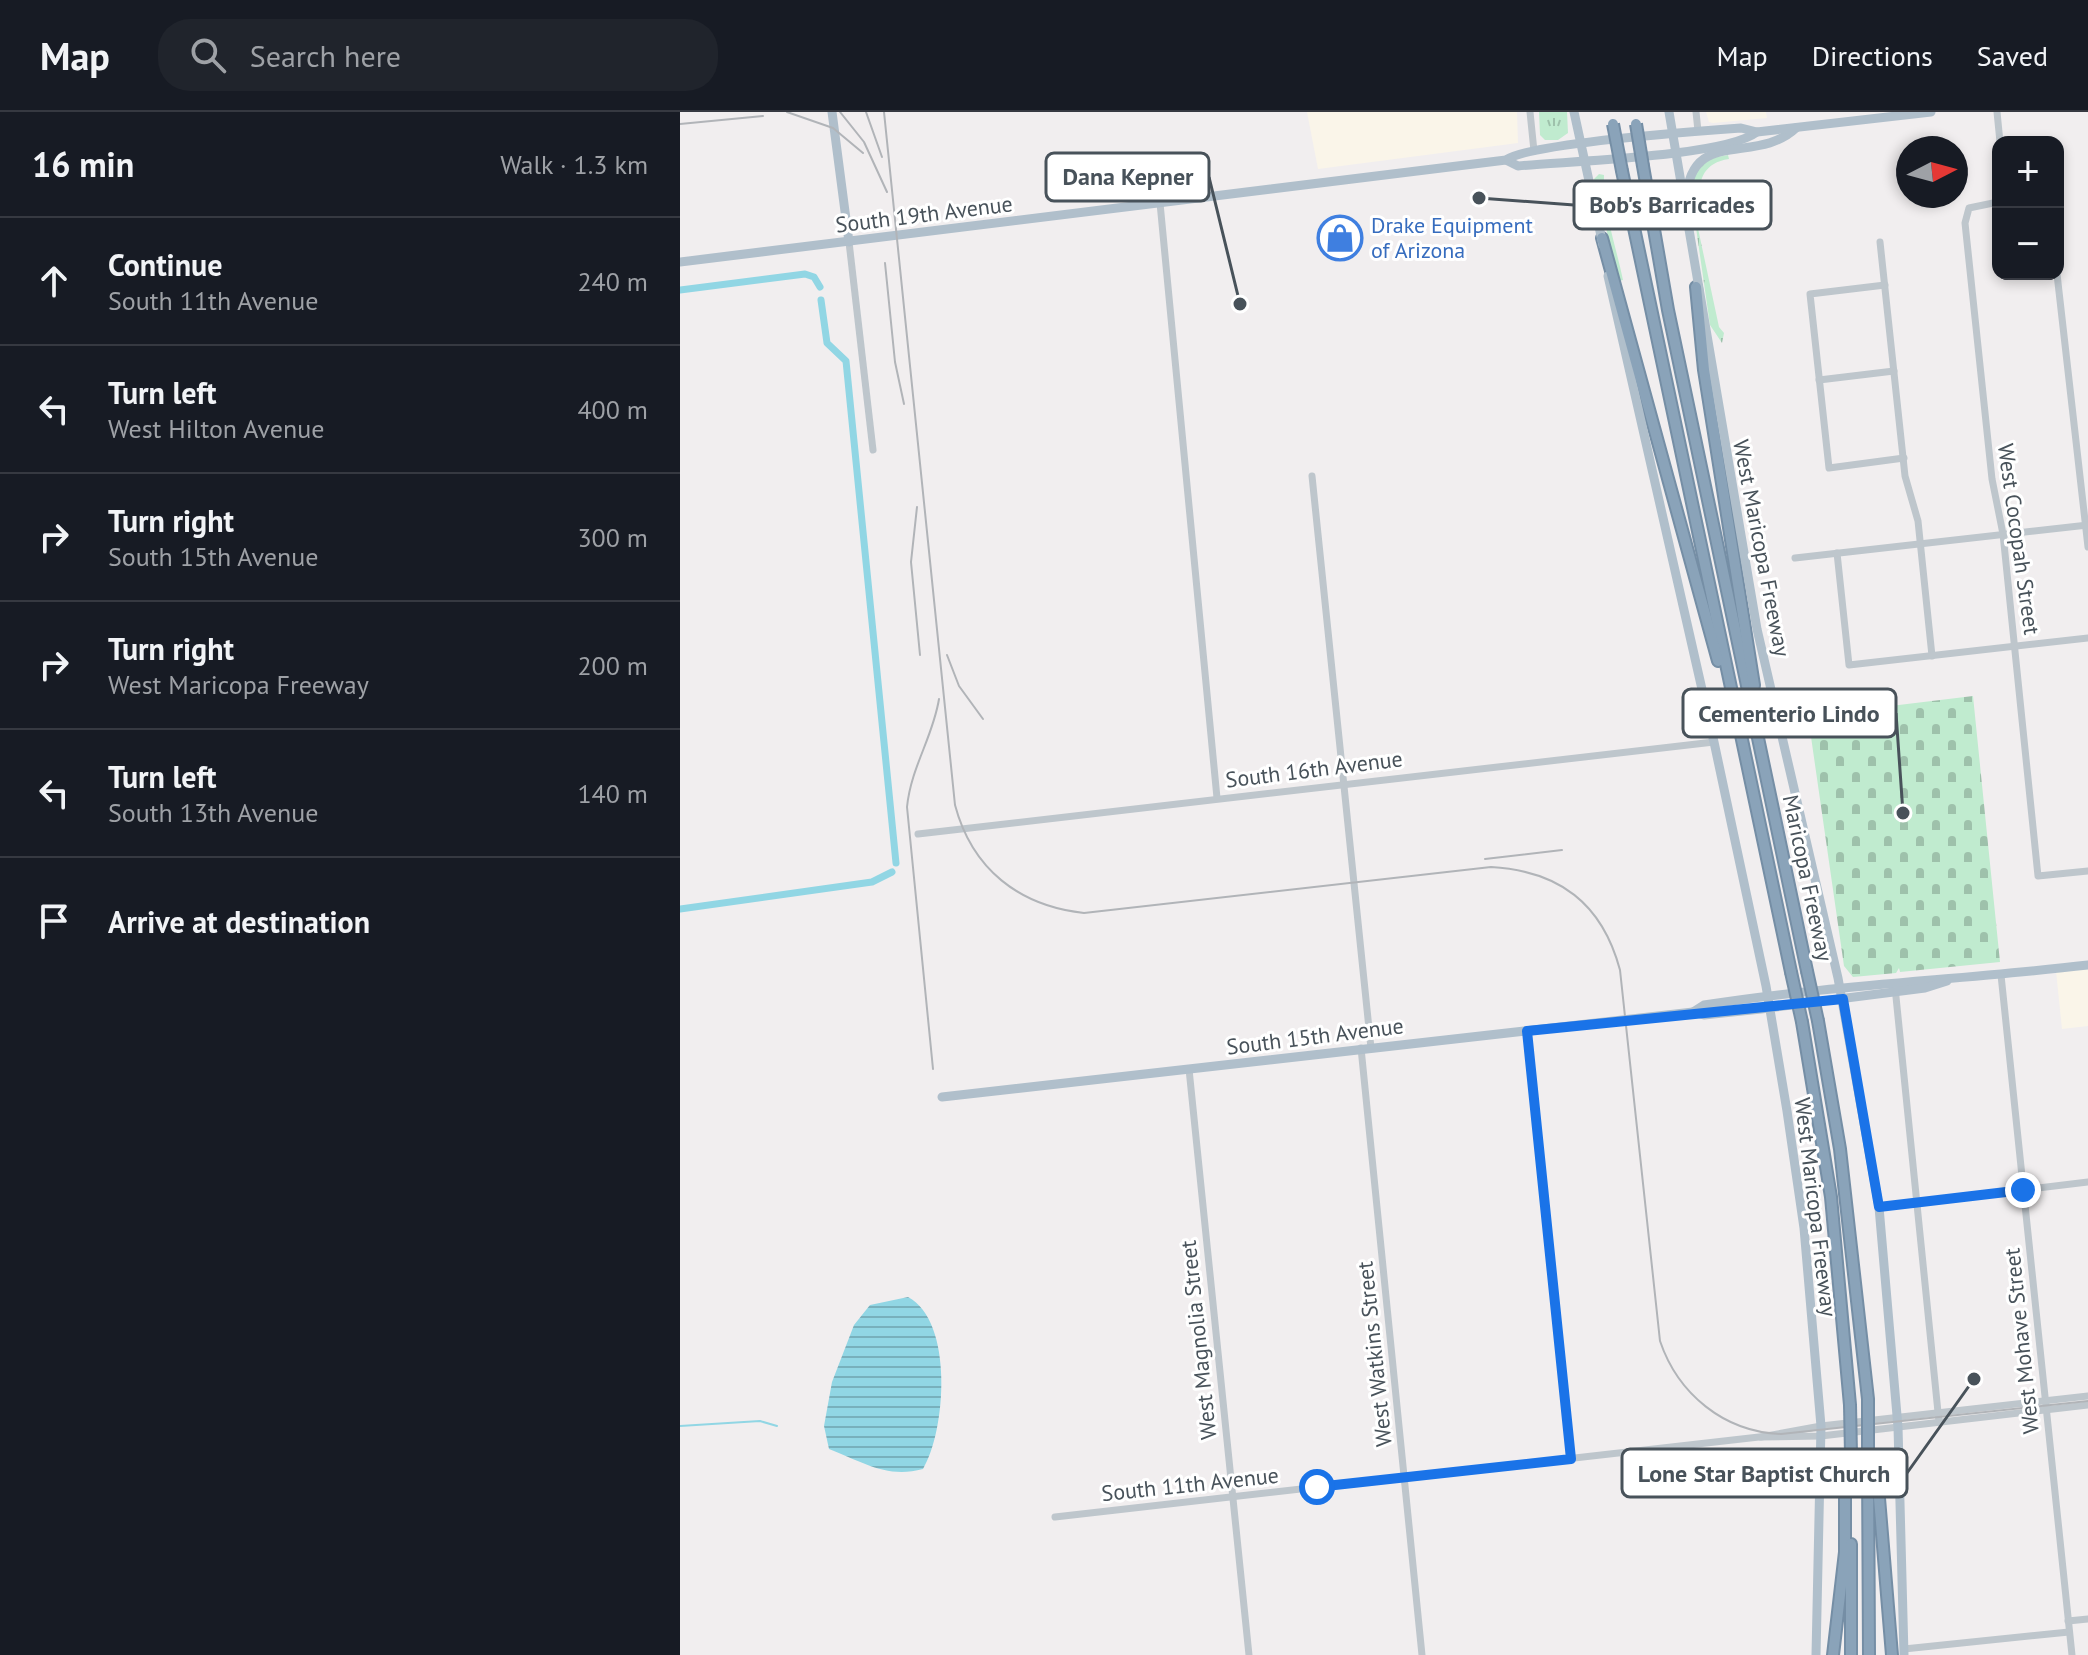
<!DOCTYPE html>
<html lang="en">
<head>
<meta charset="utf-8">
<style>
  :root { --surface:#171b24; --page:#20242c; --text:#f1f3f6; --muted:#9ea1a6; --line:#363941 }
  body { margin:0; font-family:"PT Sans",sans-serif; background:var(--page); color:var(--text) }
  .controls { position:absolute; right:24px; top:24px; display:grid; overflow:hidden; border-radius:16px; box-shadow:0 4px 12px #0003 }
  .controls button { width:72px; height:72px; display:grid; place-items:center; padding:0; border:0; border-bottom:2px solid var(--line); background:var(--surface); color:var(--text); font:40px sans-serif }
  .compass { position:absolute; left:1216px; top:24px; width:72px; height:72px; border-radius:50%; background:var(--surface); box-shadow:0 4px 12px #0003; rotate:84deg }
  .stop { position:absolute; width:24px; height:24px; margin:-18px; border:6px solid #1a73e8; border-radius:50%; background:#fff }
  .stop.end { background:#1a73e8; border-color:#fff; box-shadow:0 2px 8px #0008 }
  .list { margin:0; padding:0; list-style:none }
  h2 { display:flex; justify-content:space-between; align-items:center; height:104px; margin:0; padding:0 32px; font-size:34px }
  h2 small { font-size:26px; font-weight:400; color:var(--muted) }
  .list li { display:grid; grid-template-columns:52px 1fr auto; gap:24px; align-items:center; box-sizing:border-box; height:128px; padding:0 32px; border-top:2px solid var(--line) }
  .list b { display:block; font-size:30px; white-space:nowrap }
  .list p { margin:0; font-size:26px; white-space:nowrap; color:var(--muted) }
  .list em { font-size:26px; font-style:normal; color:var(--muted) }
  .icon { flex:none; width:44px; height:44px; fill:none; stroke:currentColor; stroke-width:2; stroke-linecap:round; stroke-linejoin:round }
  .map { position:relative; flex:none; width:1408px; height:1543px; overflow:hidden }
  header { display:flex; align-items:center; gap:48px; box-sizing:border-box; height:112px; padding:0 40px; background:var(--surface); border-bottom:2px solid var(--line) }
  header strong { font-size:38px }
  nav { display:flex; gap:44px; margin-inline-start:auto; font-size:28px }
  .search { width:560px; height:72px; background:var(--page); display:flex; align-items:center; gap:20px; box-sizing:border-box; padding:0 28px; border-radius:32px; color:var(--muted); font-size:30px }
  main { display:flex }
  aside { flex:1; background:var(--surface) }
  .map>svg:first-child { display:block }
  .commercial { fill:#faf5e9 }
  .grass { fill:url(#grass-tufts) }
  .cemetery { fill:url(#cemetery-stones) }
  .water { fill:url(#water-rules) }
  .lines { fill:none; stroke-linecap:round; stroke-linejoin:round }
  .stream { stroke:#91d6e4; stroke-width:2 }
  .canal { stroke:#91d6e4; stroke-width:7 }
  .highway-casing { stroke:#758ea5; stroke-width:14 }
  .minor { stroke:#bec6cc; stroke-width:7 }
  .major { stroke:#b0bfcb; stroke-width:9 }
  .highway { stroke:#8aa3b9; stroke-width:10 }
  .rail { stroke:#b1b4b8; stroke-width:2 }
  .highway-bridge-casing { stroke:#758ea5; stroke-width:14; stroke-linecap:butt }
  .highway-bridge { stroke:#8aa3b9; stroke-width:10 }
  .route { stroke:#1a73e8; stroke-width:10 }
  .labels { text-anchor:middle; stroke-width:6; stroke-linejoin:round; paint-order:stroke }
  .street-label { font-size:22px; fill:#48525a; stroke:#fff }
  .shop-label { font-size:22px; fill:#366cbe; stroke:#fff; text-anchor:start }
  .leader { fill:none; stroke:#48525a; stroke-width:3 }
  .callout-dot { fill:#48525a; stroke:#fff; stroke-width:3 }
  .callout { fill:#fff; stroke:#48525a; stroke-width:3 }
  .callout-label { font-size:24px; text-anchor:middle; font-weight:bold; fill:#48525a }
</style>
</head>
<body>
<header>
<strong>Map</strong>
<div class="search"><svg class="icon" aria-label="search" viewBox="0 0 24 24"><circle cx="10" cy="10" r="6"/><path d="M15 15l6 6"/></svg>Search here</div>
<nav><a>Map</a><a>Directions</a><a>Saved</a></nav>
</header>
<main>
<aside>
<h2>16 min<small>Walk · 1.3 km</small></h2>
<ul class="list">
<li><svg class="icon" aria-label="ahead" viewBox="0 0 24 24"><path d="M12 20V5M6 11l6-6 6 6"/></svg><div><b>Continue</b><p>South 11th Avenue</p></div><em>240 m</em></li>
<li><svg class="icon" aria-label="left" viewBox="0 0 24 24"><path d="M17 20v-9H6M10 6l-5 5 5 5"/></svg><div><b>Turn left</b><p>West Hilton Avenue</p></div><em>400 m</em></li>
<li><svg class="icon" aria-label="right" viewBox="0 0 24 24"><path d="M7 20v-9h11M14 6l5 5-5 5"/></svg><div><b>Turn right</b><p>South 15th Avenue</p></div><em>300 m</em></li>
<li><svg class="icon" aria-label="right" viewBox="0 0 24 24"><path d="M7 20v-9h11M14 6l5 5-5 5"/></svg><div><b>Turn right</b><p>West Maricopa Freeway</p></div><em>200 m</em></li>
<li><svg class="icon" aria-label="left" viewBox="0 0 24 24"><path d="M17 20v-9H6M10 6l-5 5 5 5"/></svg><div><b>Turn left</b><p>South 13th Avenue</p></div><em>140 m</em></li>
<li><svg class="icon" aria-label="arrive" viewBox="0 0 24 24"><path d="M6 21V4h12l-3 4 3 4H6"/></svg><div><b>Arrive at destination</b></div></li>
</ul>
</aside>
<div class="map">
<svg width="1408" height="1543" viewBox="0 0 1408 1543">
  <defs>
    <pattern id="grass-tufts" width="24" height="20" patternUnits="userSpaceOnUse" patternTransform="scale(2)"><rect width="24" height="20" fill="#c0ebcf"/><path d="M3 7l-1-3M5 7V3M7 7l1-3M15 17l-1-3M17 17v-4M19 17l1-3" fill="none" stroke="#9ec1ab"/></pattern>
    <pattern id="cemetery-stones" width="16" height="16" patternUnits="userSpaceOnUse" patternTransform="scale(2)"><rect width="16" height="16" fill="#c0ebcf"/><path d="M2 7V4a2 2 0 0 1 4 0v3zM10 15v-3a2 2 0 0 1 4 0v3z" fill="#9ec1ab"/></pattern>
    <pattern id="water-rules" width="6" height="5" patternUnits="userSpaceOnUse" patternTransform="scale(2)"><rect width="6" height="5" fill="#91d6e4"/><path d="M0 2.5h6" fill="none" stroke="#78b0bc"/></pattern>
  </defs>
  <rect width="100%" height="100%" fill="#f1eeef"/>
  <!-- commercial -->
  <g class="commercial">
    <polygon points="627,0 837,0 838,31 638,57"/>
    <polygon points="1026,0 1086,0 1087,6 1033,11 1029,10"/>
    <polygon points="1408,856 1408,914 1382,917 1376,859"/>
  </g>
  <!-- grass -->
  <g class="grass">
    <polygon points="859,0 887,0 888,21 878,28 865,28 860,23"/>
    <path d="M1048 43 1049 47C1017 52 1018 76 1020 104L1016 107 1039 215 1044 221 1042 231 1030 213 1011 81 1016 57 1032 46Z"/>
    <path d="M919 62 924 63C923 99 936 134 943 168L939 169 914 67Z"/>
  </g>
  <!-- cemetery -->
  <polygon class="cemetery" points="1293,584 1320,850 1220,860 1219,856 1216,861 1173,865 1164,854 1128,604"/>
  <!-- water -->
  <path class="water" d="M228 1185C274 1209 266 1319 243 1357 207 1367 183 1350 149 1337L144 1314 152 1270 174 1213 190 1193Z"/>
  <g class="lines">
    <!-- stream -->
    <polyline class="stream" points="0,1314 80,1309 97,1314"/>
    <!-- canal -->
    <g class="canal">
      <polyline points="0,178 125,162 134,165 140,175"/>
      <polyline points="141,188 147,231 166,249 216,751"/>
      <polyline points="0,797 192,770 212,760"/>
    </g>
    <!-- highway casing -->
    <g class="highway-casing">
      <g id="highway">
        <polyline points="963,54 988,198 1127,859"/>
        <polyline points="942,59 1111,860"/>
        <polyline points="922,126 1038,549"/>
        <polyline points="1016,175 1024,258 1074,573 1072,586"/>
        <polyline points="1138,909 1160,1037 1188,1287"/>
        <polyline points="1122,910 1151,1085 1170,1293"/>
        <polyline points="1188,1343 1197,1362 1212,1543"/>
        <polyline points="1188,1349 1189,1543"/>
        <polyline points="1153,1543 1165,1440 1165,1363 1171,1342"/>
        <polyline points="1171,1543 1171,1432"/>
      </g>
    </g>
    <!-- minor -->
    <g class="minor">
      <polyline points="850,0 854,39"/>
      <polyline points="1016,0 1018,19"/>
      <polyline points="1317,0 1320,30"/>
      <polyline points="1318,90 1289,96 1285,111 1312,367 1323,422 1358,764 1408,759"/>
      <polyline points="480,91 537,686"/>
      <polyline points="169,130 193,338"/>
      <polyline points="1200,130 1225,364 1238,409 1252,544"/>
      <polyline points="1377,162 1408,435"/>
      <polyline points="1205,173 1130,182 1149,356 1224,346"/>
      <polyline points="1139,268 1214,259"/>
      <polyline points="632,364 691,936"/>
      <polyline points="1157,441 1169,553 1408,526"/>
      <polyline points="1115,446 1408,413"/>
      <polyline points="238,722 1034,630"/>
      <polyline points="1321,863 1392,1543"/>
      <polyline points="1215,875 1259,1310"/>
      <polyline points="847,919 891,1347"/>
      <polyline points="681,936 742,1543"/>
      <polyline points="509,957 569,1543"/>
      <polyline points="1199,1095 1408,1070"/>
      <polyline points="1081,1325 1141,1314 1408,1284"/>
      <polyline points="375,1405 1079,1325 1141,1324 1408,1293"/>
      <polyline points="1388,1509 1408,1507"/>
      <polyline points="1224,1537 1389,1520"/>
    </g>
    <!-- major -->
    <g class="major">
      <polyline points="152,0 169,130"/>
      <polyline points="894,0 923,133"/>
      <polyline points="989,0 1077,517 1158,866 1199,1095 1218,1315 1224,1543"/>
      <path d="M826 48 838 54C887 49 1044 45 1077 20"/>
      <path d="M1006 89C1010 13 1076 54 1116 16"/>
      <path d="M0 150 826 48C850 31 1020 19 1061 16L1077 20 1251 0"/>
      <polyline points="928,164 1034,630 1086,874 1107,999 1124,1116 1141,1314 1136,1543"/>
      <path d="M1013 900 1024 893C1152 873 1280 868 1408 853"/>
      <polyline points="262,985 1013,900 1024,903 1081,897 1245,876 1267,869"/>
    </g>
    <!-- highway -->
    <use href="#highway" class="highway"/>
    <!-- rail -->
    <g class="rail">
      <polyline points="107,0 153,16 183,41"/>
      <polyline points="160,0 184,30 207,80"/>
      <polyline points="186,0 202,45"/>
      <path d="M204 0 275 693C292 757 339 794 404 801L811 755C879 759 922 791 940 858L980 1229C998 1282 1044 1320 1101 1322L1408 1289"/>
      <polyline points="0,12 83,4"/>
      <polyline points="205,151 215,250 224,292"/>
      <polyline points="237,395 231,450 240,543"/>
      <polyline points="267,543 279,574 303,607"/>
      <polyline points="805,747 882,738"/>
      <path d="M253 957 227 695C231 655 253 625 259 587"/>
    </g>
    <!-- highway-bridge casing -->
    <g class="highway-bridge-casing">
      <g id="highway-bridge">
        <polyline points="933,12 942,59"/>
        <polyline points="956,12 963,54"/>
        <polyline points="1127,859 1138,909"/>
        <polyline points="1111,860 1122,910"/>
        <polyline points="1188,1287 1188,1343"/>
        <polyline points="1170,1293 1171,1342"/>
      </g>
    </g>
    <!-- highway-bridge -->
    <use href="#highway-bridge" class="highway-bridge"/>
  </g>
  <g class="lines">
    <!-- route -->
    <polyline class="route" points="637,1375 891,1347 847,919 1163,887 1199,1095 1343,1078"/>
  </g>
  <!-- icons -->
  <defs>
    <g id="shop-ring" transform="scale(2.3)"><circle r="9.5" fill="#fff" stroke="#3f7fe0" stroke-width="1.5"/><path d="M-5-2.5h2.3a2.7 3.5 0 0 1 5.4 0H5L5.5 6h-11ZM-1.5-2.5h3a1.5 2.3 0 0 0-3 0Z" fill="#3f7fe0"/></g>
  </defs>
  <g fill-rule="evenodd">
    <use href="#shop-ring" x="660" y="126"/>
  </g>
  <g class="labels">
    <!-- street labels -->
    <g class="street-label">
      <text transform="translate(244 102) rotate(-7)" y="8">South 19th Avenue</text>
      <text transform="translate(1339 427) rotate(82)" y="8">West Cocopah Street</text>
      <text transform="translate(1082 436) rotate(79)" y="8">West Maricopa Freeway</text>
      <text transform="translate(634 657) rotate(-7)" y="8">South 16th Avenue</text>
      <text transform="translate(1128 766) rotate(78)" y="8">Maricopa Freeway</text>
      <text transform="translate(635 924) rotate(-7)" y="8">South 15th Avenue</text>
      <text transform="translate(1136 1095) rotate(83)" y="8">West Maricopa Freeway</text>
      <text transform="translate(518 1228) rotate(-96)" y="8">West Magnolia Street</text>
      <text transform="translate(1341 1229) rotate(-96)" y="8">West Mohave Street</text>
      <text transform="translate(694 1242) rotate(-96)" y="8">West Watkins Street</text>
      <text transform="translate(510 1372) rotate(-6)" y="8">South 11th Avenue</text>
    </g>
    <!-- shop labels -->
    <g class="shop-label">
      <text x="691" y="121">Drake Equipment<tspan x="691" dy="25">of Arizona</tspan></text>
    </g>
  </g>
  <!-- callouts -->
  <path class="leader" d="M560 192L529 65M799 86L894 93M1223 701L1216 601M1294 1267L1227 1361"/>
  <g class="callout-dot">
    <circle cx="560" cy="192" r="8"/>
    <circle cx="799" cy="86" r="8"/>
    <circle cx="1223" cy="701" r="8"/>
    <circle cx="1294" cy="1267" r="8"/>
  </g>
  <g class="callout">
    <rect x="366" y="41" width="163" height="48" rx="8"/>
    <rect x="894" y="69" width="197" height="48" rx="8"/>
    <rect x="1003" y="577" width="213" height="48" rx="8"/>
    <rect x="942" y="1337" width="285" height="48" rx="8"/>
  </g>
  <g class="callout-label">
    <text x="448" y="73">Dana Kepner</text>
    <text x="992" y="101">Bob's Barricades</text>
    <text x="1109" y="610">Cementerio Lindo</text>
    <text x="1084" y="1370">Lone Star Baptist Church</text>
  </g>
</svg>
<div class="controls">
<button>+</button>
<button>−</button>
</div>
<svg class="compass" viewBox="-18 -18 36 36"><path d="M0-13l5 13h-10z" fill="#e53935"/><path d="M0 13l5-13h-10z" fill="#9ea1a6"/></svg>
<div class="stop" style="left:637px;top:1375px"></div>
<div class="stop end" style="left:1343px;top:1078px"></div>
</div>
</main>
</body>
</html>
